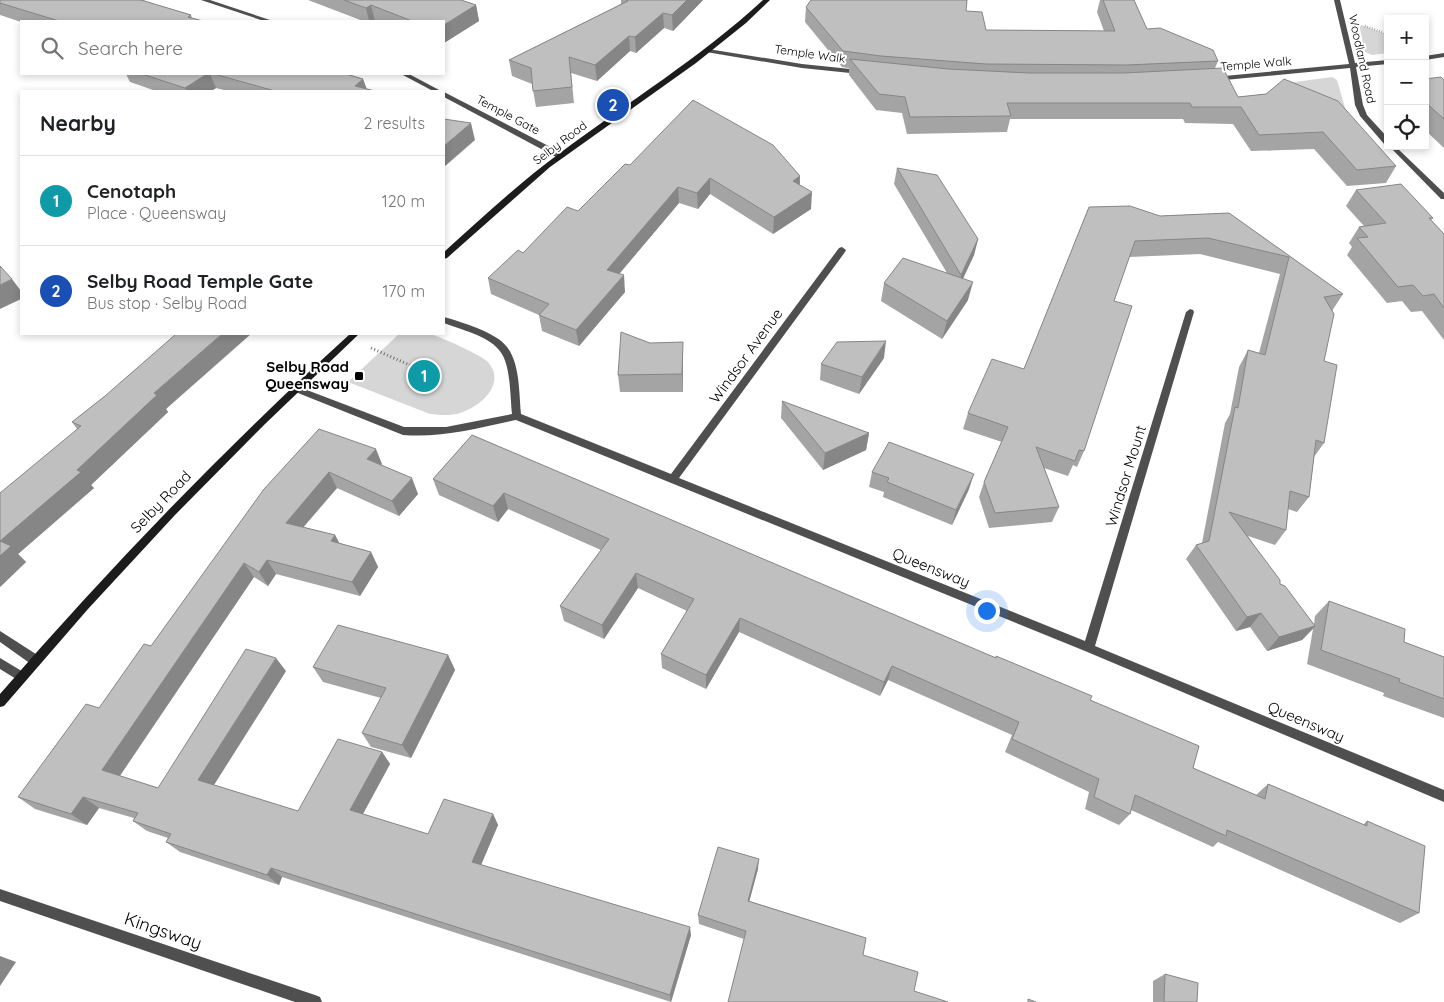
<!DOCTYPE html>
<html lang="en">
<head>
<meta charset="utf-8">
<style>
  :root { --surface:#fff; --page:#f6f6f6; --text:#202124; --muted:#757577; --line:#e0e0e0; --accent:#d93025 }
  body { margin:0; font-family:Quicksand,sans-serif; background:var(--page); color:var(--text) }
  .controls { position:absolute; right:15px; top:15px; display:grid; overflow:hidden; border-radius:0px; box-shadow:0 2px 8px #0003 }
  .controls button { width:45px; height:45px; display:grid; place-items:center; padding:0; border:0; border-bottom:1px solid var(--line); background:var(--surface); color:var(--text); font:25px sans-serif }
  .you { position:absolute; left:986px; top:610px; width:18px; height:18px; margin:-12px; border:4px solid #fff; border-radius:50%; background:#1a73e8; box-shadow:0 0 0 8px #1a73e833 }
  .badge { display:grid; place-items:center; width:32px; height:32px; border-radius:50%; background:var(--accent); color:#fff; font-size:16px; font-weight:700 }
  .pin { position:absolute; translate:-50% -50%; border:2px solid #fff; box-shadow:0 1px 5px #0006 }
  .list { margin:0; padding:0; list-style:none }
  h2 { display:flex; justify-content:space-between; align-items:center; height:65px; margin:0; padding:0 20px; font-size:21px }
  h2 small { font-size:16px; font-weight:400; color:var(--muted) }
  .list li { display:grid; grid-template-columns:32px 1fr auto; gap:15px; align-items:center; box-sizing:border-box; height:90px; padding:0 20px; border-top:1px solid var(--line) }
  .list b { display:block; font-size:19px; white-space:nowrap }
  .list p { margin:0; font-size:16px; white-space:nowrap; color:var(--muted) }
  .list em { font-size:16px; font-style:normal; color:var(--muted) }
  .icon { flex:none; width:28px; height:28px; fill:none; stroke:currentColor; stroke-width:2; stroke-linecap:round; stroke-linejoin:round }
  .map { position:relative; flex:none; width:1444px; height:1002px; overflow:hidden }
  .search { position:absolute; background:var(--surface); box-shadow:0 2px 8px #0003; left:20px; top:20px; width:425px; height:55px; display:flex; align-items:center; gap:12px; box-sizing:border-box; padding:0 18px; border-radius:0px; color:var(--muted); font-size:19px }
  .panel { position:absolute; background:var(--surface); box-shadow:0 2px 8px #0003; left:20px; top:90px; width:425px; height:245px; border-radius:0px }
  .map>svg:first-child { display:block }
  .green { fill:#d6d6d6 }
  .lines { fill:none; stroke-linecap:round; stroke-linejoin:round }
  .path-far1 { stroke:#717171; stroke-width:2.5; stroke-dasharray:0.5 2; stroke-linecap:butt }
  .path { stroke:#717171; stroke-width:3; stroke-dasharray:1 2.5; stroke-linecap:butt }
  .service { fill:#4f4f4f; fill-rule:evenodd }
  .minor { fill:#4f4f4f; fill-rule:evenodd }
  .secondary { fill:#1c1c1c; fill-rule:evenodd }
  .wall { fill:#a4a4a4 }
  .shaded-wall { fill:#868686 }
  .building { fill:#bfbfbf; stroke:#868686 }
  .poi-dot { fill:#000; stroke:#fff; stroke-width:2 }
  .labels { text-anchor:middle; stroke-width:4; stroke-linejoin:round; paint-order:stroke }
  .far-street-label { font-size:12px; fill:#000; stroke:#fff }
  .street-label { font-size:15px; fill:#000; stroke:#fff }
  .poi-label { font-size:15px; font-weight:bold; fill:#000; stroke:#fff; text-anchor:end }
  .near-street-label { font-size:18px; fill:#000; stroke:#fff }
</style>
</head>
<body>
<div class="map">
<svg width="1444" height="1002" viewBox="0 0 1444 1002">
  <rect width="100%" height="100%" fill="#fff"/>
  <!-- green -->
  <g class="green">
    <polygon points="1359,24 1388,35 1388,53 1372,55 1365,52"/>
    <polygon points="1332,77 1337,80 1346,111 1280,84"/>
    <path d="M399 334C409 334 421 332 430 334 441 337 481 355 488 362 507 384 480 407 460 413 450 416 441 415 430 414L348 382Z"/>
  </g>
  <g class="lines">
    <!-- path-far1 -->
    <polyline class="path-far1" points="1365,26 1388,34"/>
    <!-- path -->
    <polyline class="path" points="371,348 414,367"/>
    <!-- service -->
    <g class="service">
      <polygon points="0,631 39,656 41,660 39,664 35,665 31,664 0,642"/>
      <polygon points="0,658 25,673 27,677 25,681 21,682 0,669"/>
    </g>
    <!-- minor -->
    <g class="minor">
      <polygon points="201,0 210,0 273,21 264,21"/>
      <polygon points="1334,0 1340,0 1355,63 1388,60 1388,64 1356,67 1363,105 1367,115 1388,138 1388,145 1385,145 1360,116 1355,105 1350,68 1214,81 1211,79 1214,77 1349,64"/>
      <polygon points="708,49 802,64 860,70 863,72 860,74 802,68 706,52 706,50"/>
      <polygon points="1444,53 1444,57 1425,60 1425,56"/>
      <polygon points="401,74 409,74 441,91 433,91"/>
      <polygon points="444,92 564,154 565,156 561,158 558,158 444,97"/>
      <polygon points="1388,145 1395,146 1444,193 1444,199 1441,199"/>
      <path d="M842 247 846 250 845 252 679 478 1085 641 1186 312 1190 309 1193 310 1194 312 1095 646 1444 790V802L1085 651 516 420C479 428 442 438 403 435L293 391 291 389 293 387H299L404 427H446L512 414C510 396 511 363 499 350 487 335 461 330 444 323V317C461 322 496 332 507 347 520 364 519 393 521 414L671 474 839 248Z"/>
      <polygon points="0,889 315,995 320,997 322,1002 295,1002 0,901"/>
    </g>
    <!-- secondary -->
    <g class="secondary">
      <path d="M763 0H770L746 23 696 63 550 167 447 258 444 259V252C482 218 519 183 560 153 628 102 700 58 763 0Z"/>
      <path d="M350 334H359L265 424 175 515 88 609 4 706 0 707V694C110 567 226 447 350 334Z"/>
    </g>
  </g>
  <!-- wall -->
  <g class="wall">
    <polygon points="0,0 144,0 145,1 191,15 192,18 203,21 21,21 21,22 0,15"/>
    <polygon points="308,0 461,0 476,5 479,21 444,43 444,21 363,21"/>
    <polygon points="621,0 703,0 673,31 664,28 636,53 630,51 597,81 571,73 574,103 536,107 532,84 512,76 509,60 621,4"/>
    <polygon points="1100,0 1134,0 1147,29 1218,61 1215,68 1238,97 1266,94 1396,166 1386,183 1347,186 1314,149 1251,151 1233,124 1185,123 1183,119 1010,119 1007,132 907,134 902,113 876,110 849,75 849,68 842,67 805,22 806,7 966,11 986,30 1104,31 1097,12"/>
    <polygon points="126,74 346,74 363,79 367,89 375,91 228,91 216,88 211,91 156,91 130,82"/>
    <polygon points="1425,79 1444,80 1444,148 1425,130"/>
    <polygon points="630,165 800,176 800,185 811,209 773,234 710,194 698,209 679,203 619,274 625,292 579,346 542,331 539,315 491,294 488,278 523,253 578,211"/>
    <polygon points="897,168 978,239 974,255 963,279 968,300 942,339 881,301 884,283 947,273 894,184"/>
    <polygon points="1356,190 1433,218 1431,220 1444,234 1444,340 1422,311 1411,312 1402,301 1387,303 1347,255 1352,247 1349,243 1359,227 1364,226 1346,206"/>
    <polygon points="1089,207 1160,216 1229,213 1343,294 1332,311 1324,361 1324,443 1314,457 1309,497 1297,512 1288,509 1286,530 1275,545 1248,536 1280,584 1314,624 1315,616 1329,601 1404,642 1444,657 1444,718 1383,696 1384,693 1307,664 1313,629 1302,640 1267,651 1250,627 1236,631 1186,559 1196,545 1202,543 1225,423 1230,414 1239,367 1248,350 1259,353 1280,274 1200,254 1129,257 1114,301 1084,451 1077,467 1073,465 1068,476 1044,468 1059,507 1052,522 989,528 979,497 984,482 1002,442 963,429 968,413 1024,369"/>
    <polygon points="884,358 859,394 820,380 821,364"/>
    <polygon points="683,360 683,392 620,392 618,375"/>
    <polygon points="105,396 166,409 168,412 91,485 94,488 18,554 26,562 0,587 77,429 72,422"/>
    <polygon points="782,401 869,433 866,450 823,470 781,418"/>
    <polygon points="319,429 382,464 381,465 418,494 399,516 337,488 303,527 335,535 339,543 371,552 378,567 360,596 276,574 268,586 254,577 120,776 158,788 286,671 214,785 298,811 382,752 390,764 363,814 428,834 493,814 498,825 481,865 691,935 671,1002 282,877 279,885 180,852 166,842 168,838 147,831 133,821 134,818 99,808 87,825 35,809 18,797 99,708 151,646"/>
    <polygon points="472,435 1090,700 1193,768 1256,795 1268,784 1363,825 1367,821 1419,913 1400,923 1218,842 1213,847 1131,810 1130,814 1119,825 1085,809 1089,792 1005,752 1012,735 888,680 880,696 739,632 706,689 662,668 661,654 687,611 638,588 604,639 564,621 560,606 601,550 508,509 498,522 439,495 433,479"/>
    <polygon points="872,472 969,489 952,525 883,497 884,492 869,487"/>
    <polygon points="448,655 455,670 411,758 371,747 362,733 381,698 323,682 313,667"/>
    <polygon points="758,869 749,901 866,938 744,939 699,924 698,915"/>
    <polygon points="1165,974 1197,1002 1153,1002 1153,981"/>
  </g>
  <!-- shaded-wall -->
  <g class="shaded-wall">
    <polygon points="687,0 703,0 673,31 672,15"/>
    <polygon points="371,5 375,21 369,21 366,8"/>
    <polygon points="476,5 479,21 444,43 444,25"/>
    <polygon points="663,13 664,28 636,53 635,37"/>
    <polygon points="629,36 630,51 597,81 595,65"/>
    <polygon points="207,74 210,74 216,88 211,91 187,91 185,88"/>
    <polygon points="363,79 367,91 355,86"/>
    <polygon points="471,123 475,140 444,167 444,146"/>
    <polygon points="800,176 799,192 793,181"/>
    <polygon points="710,178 710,194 698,209 697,193"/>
    <polygon points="678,187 679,203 609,286 607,270"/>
    <polygon points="812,192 811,209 773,234 774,217"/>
    <polygon points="978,239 974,255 957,291 961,275"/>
    <polygon points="624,275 625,292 579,346 576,330"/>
    <polygon points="12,279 21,291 21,299 0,309 0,285"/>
    <polygon points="973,282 968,300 942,339 947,321"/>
    <polygon points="222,334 251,334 166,409 168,412 91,485 94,488 18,554 26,562 0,587 0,541 77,470 154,393"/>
    <polygon points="886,341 884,358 859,394 862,377"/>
    <polygon points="683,342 683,392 682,374"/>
    <polygon points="869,433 866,450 823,470 825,453"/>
    <polygon points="376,449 382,464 374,474 367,459"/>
    <polygon points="329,472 337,488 295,537 286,523"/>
    <polygon points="974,474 969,489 952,525 956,510"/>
    <polygon points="412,478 418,494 399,516 392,501"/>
    <polygon points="504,493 508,509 498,522 493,506"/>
    <polygon points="335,535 343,550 331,541"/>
    <polygon points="371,552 378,567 360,596 352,582"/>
    <polygon points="267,560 276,574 268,586 259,572"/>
    <polygon points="244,563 254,577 116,781 102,770"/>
    <polygon points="636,573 638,588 604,639 602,625"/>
    <polygon points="1261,613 1250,627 1236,631 1247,617"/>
    <polygon points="740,618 739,632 706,689 706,675"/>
    <polygon points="1315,626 1302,640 1267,651 1279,637"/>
    <polygon points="448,655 455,670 411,758 402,745"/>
    <polygon points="276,658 286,671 210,791 198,780"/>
    <polygon points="892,666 888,680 880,696 884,682"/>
    <polygon points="382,752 390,764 359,821 350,810"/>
    <polygon points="83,797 99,808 87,825 71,814"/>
    <polygon points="493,814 498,825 478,872 472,862"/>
    <polygon points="759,859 758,869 747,910 748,901"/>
    <polygon points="271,868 282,877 279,885 267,875"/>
    <polygon points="690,927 691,935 671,1002 670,995"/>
    <polygon points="0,956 16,962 0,986"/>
  </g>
  <!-- building -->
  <g class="building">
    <polygon points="0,0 142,0 141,0 191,15 188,17 203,21 59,21 0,3"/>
    <polygon points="344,0 461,0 476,5 444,25 444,21 412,21 371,5 366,8"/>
    <polygon points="626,0 687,0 672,15 663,13 635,37 629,36 595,65 569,57 572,87 533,91 531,68 509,60 628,1"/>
    <polygon points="811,0 967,0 966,11 982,12 986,30 1115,31 1103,0 1134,0 1147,29 1160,28 1213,50 1218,61 1126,65 986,64 881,56 843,51 806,7"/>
    <polygon points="850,59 948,69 1029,73 1124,73 1223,68 1238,97 1266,94 1284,79 1338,101 1396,166 1357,170 1323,132 1259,135 1241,107 1192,107 1190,103 1007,103 1011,116 910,117 905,97 879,94"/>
    <polygon points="142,74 207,74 185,88"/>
    <polygon points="214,74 346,74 363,79 355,86 375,91 275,91"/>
    <polygon points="1441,77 1444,80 1444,119 1425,102 1425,79"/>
    <polygon points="693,100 773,145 800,176 793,181 812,192 774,217 710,178 697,193 678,187 607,270 624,275 576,330 539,315 549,304 488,278 518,250 523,253 567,207 578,211 625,164 630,165"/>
    <polygon points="444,119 471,123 444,146"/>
    <polygon points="897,168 937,175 978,239 961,275"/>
    <polygon points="1401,184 1433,218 1429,218 1444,234 1444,308 1434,294 1423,296 1413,285 1398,287 1357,238 1368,237 1359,227 1386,223 1356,190"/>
    <polygon points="1130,206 1160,216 1229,213 1343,294 1324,297 1334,314 1324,361 1337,365 1324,443 1316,440 1309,497 1290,491 1286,530 1229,512 1280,580 1280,584 1285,586 1315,626 1279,637 1261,613 1247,617 1196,545 1209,541 1235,407 1238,408 1248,350 1265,355 1289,257 1208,238 1135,241 1114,301 1132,306 1084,451 1079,450 1075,461 1036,447 1059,507 995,513 984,482 1008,427 968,413 992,359 1024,369 1089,207"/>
    <polygon points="903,258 973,282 947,321 884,283"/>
    <polygon points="0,266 12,279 0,285"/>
    <polygon points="621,332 650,343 683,342 682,374 618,375"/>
    <polygon points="176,334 222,334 154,393 157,395 77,470 81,472 0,541 0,493 81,426 72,422 105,396"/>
    <polygon points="886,341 862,377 821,364 837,342"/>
    <polygon points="782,401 869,433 825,453"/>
    <polygon points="319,429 376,449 367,459 412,478 392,501 329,472 286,523 335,535 331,541 371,552 352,582 267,560 259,572 244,563 102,770 158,788 246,649 276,658 198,780 298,811 338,739 382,752 350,810 428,834 444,799 493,814 472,862 690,927 670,995 271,868 267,875 166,842 171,834 133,821 138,813 83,797 71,814 18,797 86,704 99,708 144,644 151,646 264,489"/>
    <polygon points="472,435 996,658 996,656 1092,696 1090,700 1199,746 1193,768 1265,799 1268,784 1367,826 1367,821 1425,846 1419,913 1227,830 1226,836 1135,795 1130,814 1094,797 1099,779 1012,739 1019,722 892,666 884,682 740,618 706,675 661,654 694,599 636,573 602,625 560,606 609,539 504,493 493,506 433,479"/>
    <polygon points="889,442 974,474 956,510 887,482 889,478 872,472"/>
    <polygon points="0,541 11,546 0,556"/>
    <polygon points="1329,601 1405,629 1404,642 1444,657 1444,699 1399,682 1400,679 1321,650"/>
    <polygon points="338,625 448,655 402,745 362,733 386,688 313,667"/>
    <polygon points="718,847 759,859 748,901 866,938 863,955 918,972 914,991 948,1002 728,1002 746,931 698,915"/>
    <polygon points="1165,974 1198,983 1197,1002 1164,1002"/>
    <polygon points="1028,999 1036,1002 1028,1002"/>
  </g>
  <!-- markers -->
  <rect class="poi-dot" x="354" y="371" width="10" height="10" rx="2.5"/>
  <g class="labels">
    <!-- far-street labels -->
    <g class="far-street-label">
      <text transform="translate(810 54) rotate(8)" y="4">Temple Walk</text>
      <text transform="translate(1362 59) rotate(78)" y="4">Woodland Road</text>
      <text transform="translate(1256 64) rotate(-5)" y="4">Temple Walk</text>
      <text transform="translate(508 115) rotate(28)" y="4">Temple Gate</text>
      <text transform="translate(560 143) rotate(-37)" y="4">Selby Road</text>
    </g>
    <!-- street labels -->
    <g class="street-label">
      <text transform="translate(746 356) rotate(-54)" y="5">Windsor Avenue</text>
      <text transform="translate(1126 476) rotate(-73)" y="5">Windsor Mount</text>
      <text transform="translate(161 502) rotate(-46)" y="5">Selby Road</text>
      <text transform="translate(931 568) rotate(22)" y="5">Queensway</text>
      <text transform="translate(1306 722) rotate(23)" y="5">Queensway</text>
    </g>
    <!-- poi labels -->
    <g class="poi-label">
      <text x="349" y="372">Selby Road<tspan x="349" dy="17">Queensway</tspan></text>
    </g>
    <!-- near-street labels -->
    <g class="near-street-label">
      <text transform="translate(163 931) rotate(19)" y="6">Kingsway</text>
    </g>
  </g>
</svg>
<div class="controls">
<button>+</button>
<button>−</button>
<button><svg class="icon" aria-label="locate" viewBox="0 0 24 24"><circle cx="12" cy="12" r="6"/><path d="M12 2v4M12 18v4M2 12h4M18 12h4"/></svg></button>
</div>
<div class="you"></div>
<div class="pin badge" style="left:424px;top:376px;background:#0f9aa8">1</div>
<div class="pin badge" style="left:613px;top:105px;background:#1a4fb4">2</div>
<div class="search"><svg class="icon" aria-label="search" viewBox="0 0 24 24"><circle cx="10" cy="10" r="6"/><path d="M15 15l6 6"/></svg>Search here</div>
<section class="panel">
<h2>Nearby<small>2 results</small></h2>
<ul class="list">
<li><span class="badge" style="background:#0f9aa8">1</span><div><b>Cenotaph</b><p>Place · Queensway</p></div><em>120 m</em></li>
<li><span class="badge" style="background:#1a4fb4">2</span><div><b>Selby Road Temple Gate</b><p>Bus stop · Selby Road</p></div><em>170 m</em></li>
</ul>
</section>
</div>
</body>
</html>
